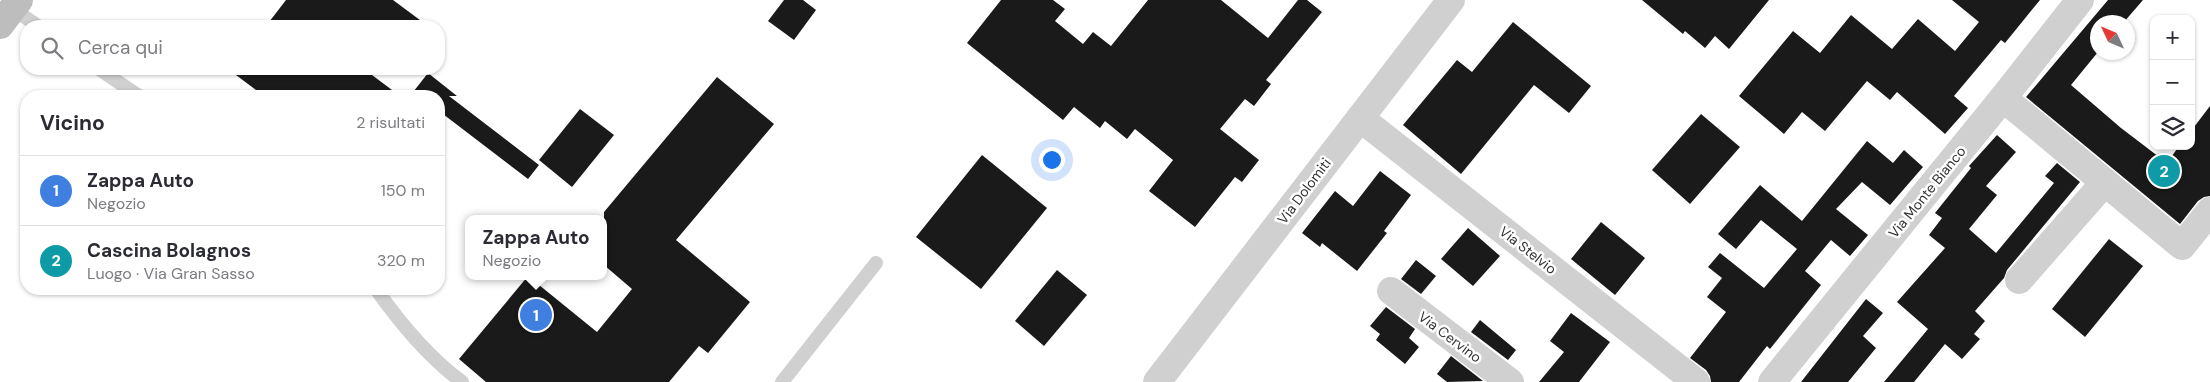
<!DOCTYPE html>
<html lang="it">
<head>
<meta charset="utf-8">
<style>
  :root { --surface:#fff; --page:#f2f2f3; --text:#2b2b33; --muted:#7c7c81; --line:#e1e1e2; --accent:#111827 }
  body { margin:0; font-family:"DM Sans",sans-serif; background:var(--page); color:var(--text) }
  .controls { position:absolute; right:15px; top:15px; display:grid; overflow:hidden; border-radius:10px; box-shadow:0 1px 4px #0004 }
  .controls button { width:45px; height:45px; display:grid; place-items:center; padding:0; border:0; border-bottom:1px solid var(--line); background:var(--surface); color:var(--text); font:25px sans-serif }
  .compass { position:absolute; left:2090px; top:15px; width:45px; height:45px; border-radius:50%; background:var(--surface); box-shadow:0 1px 4px #0004; rotate:314deg }
  .you { position:absolute; left:1051px; top:159px; width:18px; height:18px; margin:-12px; border:4px solid #fff; border-radius:50%; background:#1a73e8; box-shadow:0 0 0 8px #1a73e833 }
  .badge { display:grid; place-items:center; width:32px; height:32px; border-radius:50%; background:var(--accent); color:#fff; font-size:16px; font-weight:700 }
  .pin { position:absolute; translate:-50% -50%; border:2px solid #fff; box-shadow:0 1px 5px #0006 }
  .popup { position:absolute; left:465px; top:215px; width:142px; height:65px; box-sizing:border-box; display:grid; place-content:center; border-radius:10px; background:var(--surface); filter:drop-shadow(0 1px 4px #0005); font-size:16px; white-space:nowrap; color:var(--muted) }
  .popup b { font-size:19px; color:var(--text) }
  .popup::after { content:''; position:absolute; left:50%; top:100%; margin-left:-10px; border:10px solid transparent; border-top-color:var(--surface) }
  .list { margin:0; padding:0; list-style:none }
  h2 { display:flex; justify-content:space-between; align-items:center; height:65px; margin:0; padding:0 20px; font-size:21px }
  h2 small { font-size:16px; font-weight:400; color:var(--muted) }
  .list li { display:grid; grid-template-columns:32px 1fr auto; gap:15px; align-items:center; box-sizing:border-box; height:70px; padding:0 20px; border-top:1px solid var(--line) }
  .list b { display:block; font-size:19px; white-space:nowrap }
  .list p { margin:0; font-size:16px; white-space:nowrap; color:var(--muted) }
  .list em { font-size:16px; font-style:normal; color:var(--muted) }
  .icon { flex:none; width:28px; height:28px; fill:none; stroke:currentColor; stroke-width:2; stroke-linecap:round; stroke-linejoin:round }
  .map { position:relative; flex:none; width:2210px; height:382px; overflow:hidden }
  .search { position:absolute; background:var(--surface); box-shadow:0 1px 4px #0004; left:20px; top:20px; width:425px; height:55px; display:flex; align-items:center; gap:12px; box-sizing:border-box; padding:0 18px; border-radius:20px; color:var(--muted); font-size:19px }
  .panel { position:absolute; background:var(--surface); box-shadow:0 1px 4px #0004; left:20px; top:90px; width:425px; height:205px; border-radius:20px }
  .map>svg:first-child { display:block }
  .building { fill:#1a1a1a }
  .lines { fill:none; stroke-linecap:round; stroke-linejoin:round }
  .service { stroke:#d0d0d0; stroke-width:14 }
  .minor { stroke:#d0d0d0; stroke-width:28 }
  .secondary { stroke:#bdbdbd; stroke-width:28 }
  .labels { text-anchor:middle; stroke-width:5; stroke-linejoin:round; paint-order:stroke }
  .street-label { font-size:14px; fill:#333; stroke:#fff }
</style>
</head>
<body>
<div class="map">
<svg width="2210" height="382" viewBox="0 0 2210 382">
  <rect width="100%" height="100%" fill="#fff"/>
  <!-- building -->
  <g class="building">
    <polygon points="286,0 393,0 428,26 266,26"/>
    <polygon points="784,0 803,0 816,10 794,40 768,21"/>
    <polygon points="1001,0 1053,0 1065,9 1055,21 1083,44 1093,32 1111,46 1148,0 1221,0 1268,38 1298,0 1307,0 1322,12 1266,80 1271,84 1254,106 1245,99 1220,129 1259,160 1242,182 1235,177 1195,227 1149,191 1173,160 1135,129 1127,139 1105,121 1100,128 1074,107 1063,120 967,43"/>
    <polygon points="1642,0 1769,0 1729,49 1715,36 1705,48 1685,31 1683,34"/>
    <polygon points="1952,0 2040,0 2005,43 2001,40 1954,96 1968,108 1945,134 1897,92 1890,100 1867,81 1825,131 1802,112 1784,134 1739,96 1793,31 1820,53 1851,15 1892,49 1918,19 1955,51 1979,22"/>
    <polygon points="2108,0 2143,0 2124,22 2098,22 2098,52 2071,85 2121,128 2167,163 2179,146 2191,146 2191,131 2210,106 2210,196 2204,197 2198,201 2180,224 2026,97"/>
    <polygon points="1513,22 1591,86 1569,113 1534,85 1461,174 1403,125 1457,60 1472,72"/>
    <polygon points="228,69 364,69 400,96 264,96"/>
    <polygon points="428,73 457,96 449,96 539,165 528,179 439,111 439,96 410,96"/>
    <polygon points="717,77 774,124 676,240 750,302 708,353 699,346 669,382 486,382 459,359 528,276 597,332 632,289 604,265 604,212"/>
    <polygon points="580,109 614,135 572,187 539,160"/>
    <polygon points="1701,114 1740,147 1690,204 1652,170"/>
    <polygon points="1997,135 2016,152 1986,186 1997,195 1969,229 1996,253 2054,183 2045,176 2057,163 2080,182 2007,270 2004,278 1975,311 1985,321 1974,334 1980,339 1962,359 1945,344 1914,382 1884,382 1928,329 1897,302 1945,248 1929,235 1942,218 1935,213 1971,168 1969,166"/>
    <polygon points="1867,141 1893,163 1904,150 1923,167 1890,205 1862,182 1836,209 1868,235 1850,256 1831,240 1805,271 1821,285 1770,349 1767,346 1739,382 1711,382 1710,376 1706,370 1690,358 1726,312 1707,297 1722,278 1708,267 1720,253 1764,288 1797,249 1761,220 1736,249 1718,234 1760,185 1802,221"/>
    <polygon points="982,155 1047,208 981,289 916,237"/>
    <polygon points="1380,171 1411,195 1384,231 1387,233 1357,271 1322,243 1320,247 1302,233 1335,191 1353,206"/>
    <polygon points="1601,222 1645,258 1615,295 1571,259"/>
    <polygon points="1468,228 1500,256 1473,286 1441,259"/>
    <polygon points="2109,239 2143,266 2085,337 2052,309"/>
    <polygon points="1416,260 1436,276 1421,294 1401,279"/>
    <polygon points="1057,270 1087,295 1044,346 1015,321"/>
    <polygon points="1866,299 1883,313 1863,336 1876,348 1848,382 1801,382"/>
    <polygon points="1386,307 1415,329 1409,338 1419,347 1405,364 1376,340 1380,334 1370,326"/>
    <polygon points="1571,313 1610,342 1579,382 1539,382 1564,352 1550,341"/>
    <polygon points="1480,320 1516,350 1508,360 1471,332"/>
    <polygon points="1451,356 1483,381 1447,382 1437,374"/>
  </g>
  <g class="lines">
    <!-- service -->
    <g class="service">
      <polyline points="13,9 38,26"/>
      <polyline points="99,69 139,96"/>
      <path d="M376 289C400 323 428 357 462 382"/>
      <polyline points="782,382 876,263"/>
    </g>
    <!-- minor -->
    <g class="minor">
      <polyline points="2003,98 2182,246 2210,211"/>
      <polyline points="1360,118 1696,382"/>
      <polyline points="2019,280 2105,182"/>
      <polyline points="1391,291 1510,382"/>
      <polyline points="1157,382 1451,0"/>
      <polyline points="1772,382 2003,98 2080,0"/>
    </g>
    <!-- secondary -->
    <polyline class="secondary" points="0,25 19,0"/>
  </g>
  <g class="labels">
    <!-- street labels -->
    <g class="street-label">
      <text transform="translate(1304 191) rotate(-53)" y="5">Via Dolomiti</text>
      <text transform="translate(1927 192) rotate(-51)" y="5">Via Monte Bianco</text>
      <text transform="translate(1528 250) rotate(38)" y="5">Via Stelvio</text>
      <text transform="translate(1450 337) rotate(37)" y="5">Via Cervino</text>
    </g>
  </g>
</svg>
<div class="controls">
<button>+</button>
<button>−</button>
<button><svg class="icon" aria-label="layers" viewBox="0 0 24 24"><path d="M12 4l9 5-9 5-9-5zM3 14l9 5 9-5"/></svg></button>
</div>
<svg class="compass" viewBox="-18 -18 36 36"><path d="M0-13l5 13h-10z" fill="#e53935"/><path d="M0 13l5-13h-10z" fill="#7c7c81"/></svg>
<div class="you"></div>
<div class="pin badge" style="left:536px;top:315px;background:#3f7fe0">1</div>
<div class="popup"><b>Zappa Auto</b>Negozio</div>
<div class="pin badge" style="left:2164px;top:171px;background:#0f9aa8">2</div>
<div class="search"><svg class="icon" aria-label="search" viewBox="0 0 24 24"><circle cx="10" cy="10" r="6"/><path d="M15 15l6 6"/></svg>Cerca qui</div>
<section class="panel">
<h2>Vicino<small>2 risultati</small></h2>
<ul class="list">
<li><span class="badge" style="background:#3f7fe0">1</span><div><b>Zappa Auto</b><p>Negozio</p></div><em>150 m</em></li>
<li><span class="badge" style="background:#0f9aa8">2</span><div><b>Cascina Bolagnos</b><p>Luogo · Via Gran Sasso</p></div><em>320 m</em></li>
</ul>
</section>
</div>
</body>
</html>
